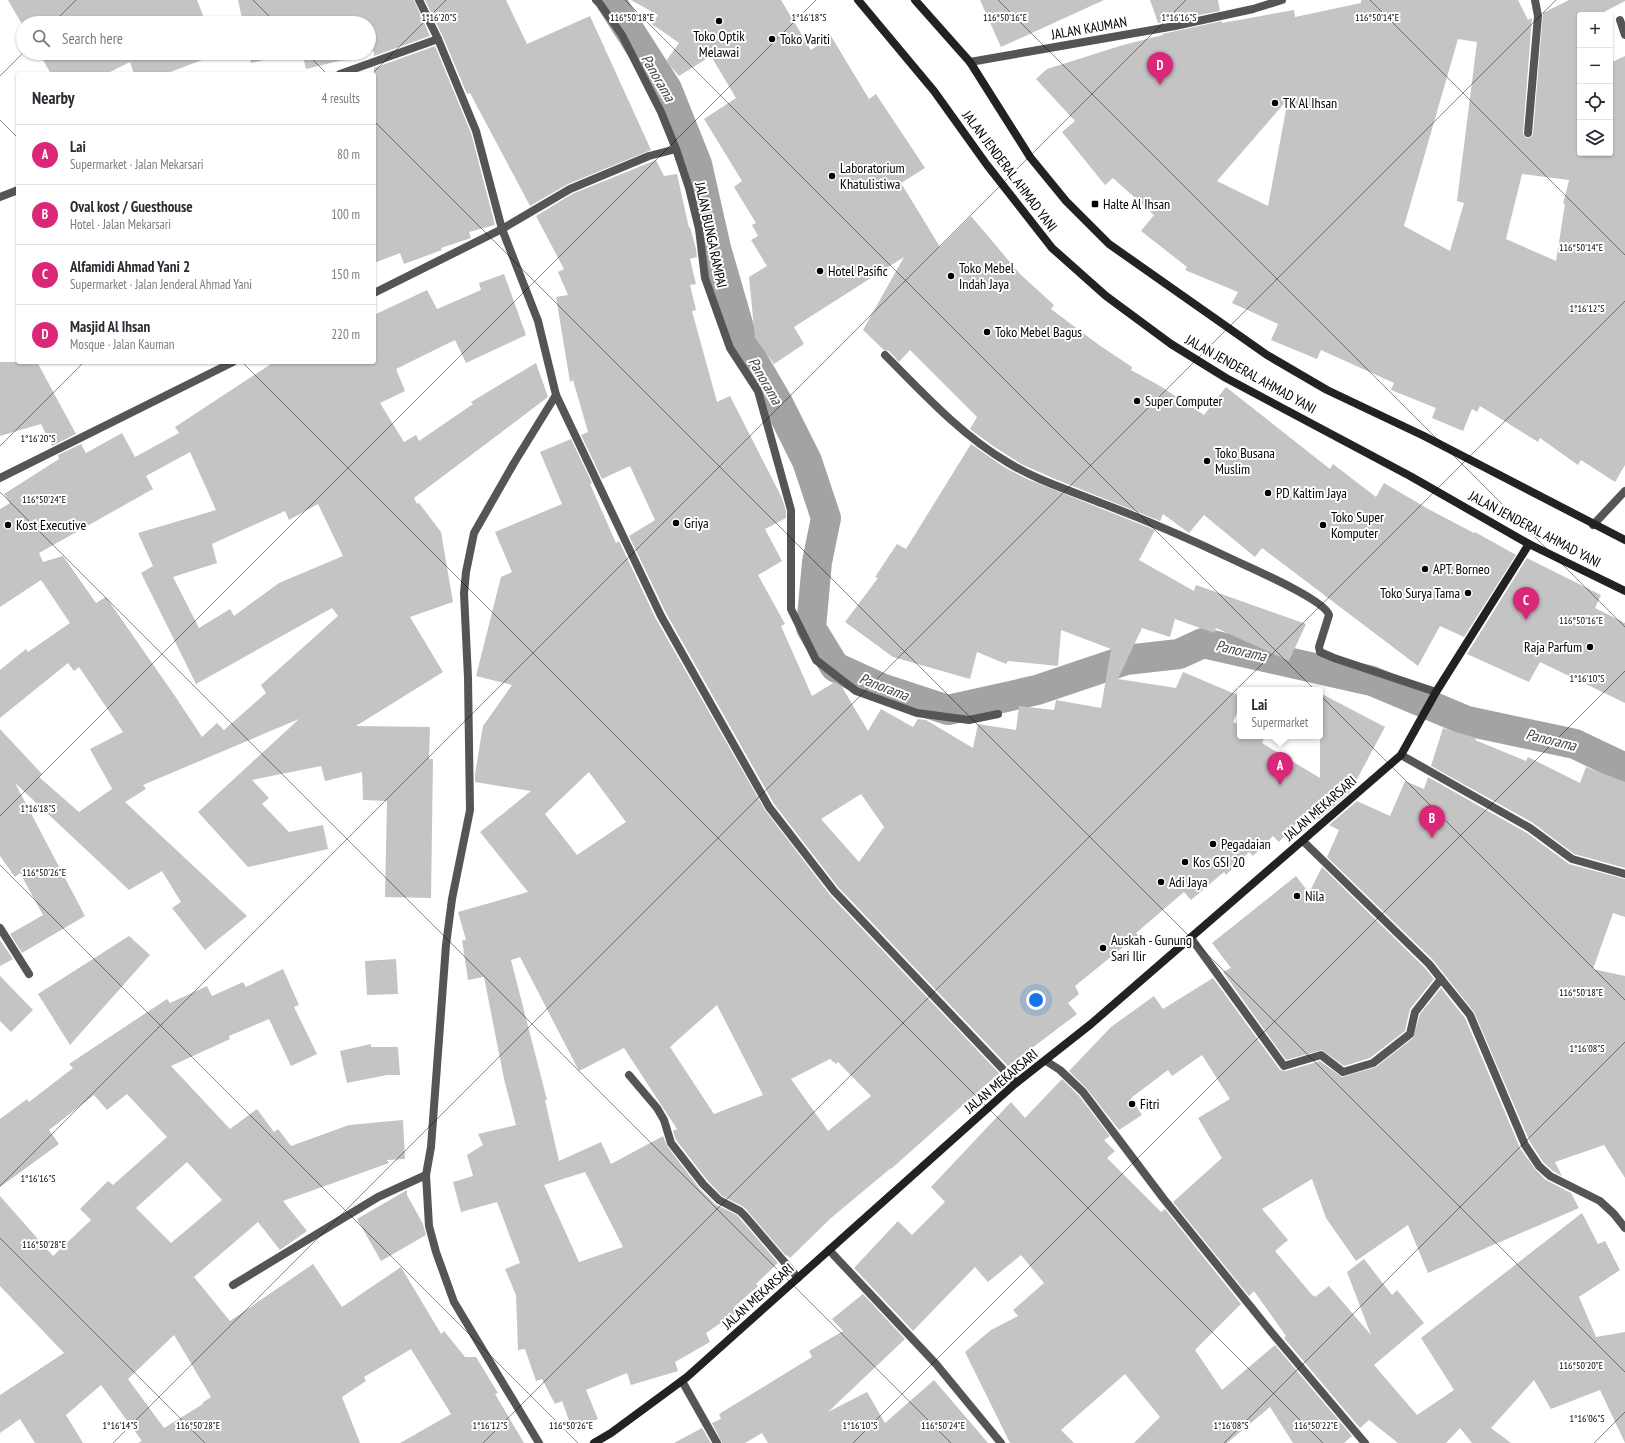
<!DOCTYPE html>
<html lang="en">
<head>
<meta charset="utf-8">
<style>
  :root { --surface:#fff; --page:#f2f2f3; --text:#2b2b33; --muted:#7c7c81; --line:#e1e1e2; --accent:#db2777 }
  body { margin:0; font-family:"PT Sans Narrow",sans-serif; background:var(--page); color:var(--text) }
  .controls { position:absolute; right:12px; top:12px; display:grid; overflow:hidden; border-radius:4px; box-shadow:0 1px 3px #0004 }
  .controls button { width:36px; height:36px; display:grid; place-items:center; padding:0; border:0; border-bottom:1px solid var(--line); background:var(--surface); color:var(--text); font:20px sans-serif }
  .you { position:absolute; left:1036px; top:1000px; width:14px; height:14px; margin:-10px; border:3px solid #fff; border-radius:50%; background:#1a73e8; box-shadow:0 0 0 6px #1a73e833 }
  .badge { display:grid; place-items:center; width:26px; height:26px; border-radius:50%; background:var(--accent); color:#fff; font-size:13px; font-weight:700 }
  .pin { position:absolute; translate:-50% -33px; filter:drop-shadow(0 1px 2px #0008) }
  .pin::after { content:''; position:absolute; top:21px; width:14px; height:12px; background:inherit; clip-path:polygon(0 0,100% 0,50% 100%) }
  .popup { position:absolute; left:1237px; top:687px; width:86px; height:52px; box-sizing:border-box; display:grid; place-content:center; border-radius:4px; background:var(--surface); filter:drop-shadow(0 1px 3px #0005); font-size:13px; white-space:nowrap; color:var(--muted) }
  .popup b { font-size:15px; color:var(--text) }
  .popup::after { content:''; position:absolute; left:50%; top:100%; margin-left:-8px; border:8px solid transparent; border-top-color:var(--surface) }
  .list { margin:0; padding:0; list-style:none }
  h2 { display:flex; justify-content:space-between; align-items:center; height:52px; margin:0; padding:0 16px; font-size:17px }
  h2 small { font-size:13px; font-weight:400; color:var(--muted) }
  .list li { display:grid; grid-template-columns:26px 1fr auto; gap:12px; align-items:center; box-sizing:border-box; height:60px; padding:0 16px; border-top:1px solid var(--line) }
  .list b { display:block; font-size:15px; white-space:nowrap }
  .list p { margin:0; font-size:13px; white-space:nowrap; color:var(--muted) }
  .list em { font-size:13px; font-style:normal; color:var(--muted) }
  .icon { flex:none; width:22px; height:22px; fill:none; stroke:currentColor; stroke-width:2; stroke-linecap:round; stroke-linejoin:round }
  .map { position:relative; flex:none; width:1625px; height:1443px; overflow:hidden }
  .search { position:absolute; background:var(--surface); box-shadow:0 1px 3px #0004; left:16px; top:16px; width:360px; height:44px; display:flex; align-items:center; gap:10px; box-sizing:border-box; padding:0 14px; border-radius:22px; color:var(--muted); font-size:15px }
  .panel { position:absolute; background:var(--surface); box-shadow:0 1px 3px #0004; left:16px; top:72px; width:360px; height:292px; border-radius:4px }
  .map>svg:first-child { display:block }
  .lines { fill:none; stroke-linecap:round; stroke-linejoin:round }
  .canal { stroke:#a3a3a3; stroke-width:30 }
  .building { fill:#c4c4c4; fill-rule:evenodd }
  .street { stroke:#555; stroke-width:8 }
  .secondary { stroke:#222; stroke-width:8 }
  .ticks { fill:none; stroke:#000; stroke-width:1; stroke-opacity:0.45 }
  .poi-dot { fill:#000; stroke:#fff; stroke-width:1.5 }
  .labels { text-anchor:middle; stroke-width:4; stroke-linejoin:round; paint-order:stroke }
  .street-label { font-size:14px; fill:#000; stroke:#fff }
  .poi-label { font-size:14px; fill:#000; stroke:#fff; text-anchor:start }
  .water-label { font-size:15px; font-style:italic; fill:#444; stroke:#fff }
  .ticks-label { font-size:10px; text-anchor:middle; fill:#000; stroke:#fff; stroke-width:4; stroke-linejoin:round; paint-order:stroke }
</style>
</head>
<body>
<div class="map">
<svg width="1625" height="1443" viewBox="0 0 1625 1443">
  <rect width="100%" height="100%" fill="#fff"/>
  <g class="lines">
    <!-- canal -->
    <polyline class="canal" points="610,0 667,89 697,164 716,248 744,345 778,403 807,461 826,518 817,562 811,628 835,667 881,688 948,710 1037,690 1126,660 1179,654 1203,643 1372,681 1467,721 1575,744 1625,768"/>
  </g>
  <!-- building -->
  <g class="building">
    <polygon points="8,0 197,0 206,23 23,23 23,26"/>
    <polygon points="238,0 414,0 430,36 374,56 374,51 369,52 369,23 243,23"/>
    <polygon points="425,0 506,0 527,44 590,16 651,150 568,184 530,206 470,93 467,94 443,37"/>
    <polygon points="631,0 781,0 811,50 831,36 869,99 876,94 925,168 901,183 940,247 971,216 1020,274 1054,305 1051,309 1099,345 1132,367 1131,370 1160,386 1204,415 1226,387 1330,469 1333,464 1376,497 1384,483 1430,510 1474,533 1475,532 1516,555 1464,637 1440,626 1418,666 1262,548 1255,557 1204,515 1189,533 1163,514 1160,521 1055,479 1021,464 993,446 970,429 977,417 910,350 899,362 889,351 884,350 863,330 904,257 794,327 804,344 774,364 755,338 749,277 767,266 751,240 758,236 752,225 756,223 734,187 742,181 704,119 736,98 711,56 679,76 666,61 679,43 652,24 658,15"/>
    <polygon points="980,0 1104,0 1001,47"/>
    <polygon points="1150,0 1218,0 1220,11 1158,23"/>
    <path d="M1361 0H1518L1528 20 1532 18 1523 133 1525 137 1528 138 1532 136 1533 133 1543 13 1569 0H1625V1L1598 15H1580V24L1578 25 1580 30V153H1610V63L1625 56V465L1615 482 1581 460 1578 465 1540 438 1538 442 1480 406 1477 412 1472 409 1463 431 1432 418 1436 408 1391 390 1394 383 1321 350 1317 359 1271 340 1278 324 1232 303 1238 292 1185 270 1187 267 1141 231 1154 215 1113 178 1105 185 1062 132 1075 121 1036 79 1047 69 1123 45 1163 35 1162 34 1222 21V23L1294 10 1295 17 1361 3ZM1458 39 1477 42 1457 201 1464 203 1450 251 1404 226ZM1288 99 1268 206 1217 181ZM1522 174 1569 180 1563 204H1565L1556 261 1506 239Z"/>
    <polygon points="435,46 471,133 495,225 469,232 471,238 441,248 442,250 404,264 400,253 374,263 374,68"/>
    <polygon points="39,53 217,53 218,54 165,74 134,74 130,62 106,74 51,74"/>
    <polygon points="249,53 296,53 251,63"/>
    <polygon points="302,53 367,53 343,61 343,60 306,69"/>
    <path d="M656 160 664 176 677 174 689 228 690 227 696 249 697 257 690 259 696 284 690 285 696 310 692 311 717 402 730 396 782 498 786 511V518L765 529 782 561 758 575 785 624 781 626 812 696 835 682 842 687 868 731 881 709 913 727 918 719 926 720 973 748 978 724 1016 730 1019 706 1054 710 1056 700 1101 708 1111 649 1061 630 1058 666 1008 661 1006 664 977 652 970 679 893 657 845 622 878 578 875 577 897 544 906 549 971 444 1004 467 1027 479 1155 530 1139 560 1194 591 1196 585 1306 624 1289 661 1216 628 1214 633 1175 619 1170 637 1142 628 1118 679 1176 688 1183 672 1240 696V706L1233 722 1240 725V736H1265L1262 743 1320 778V693L1385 727 1350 792 1319 819 1307 812 1279 842 1273 836 1253 856 1249 852 1226 875 1224 872 1191 900 1184 892 1136 933 1138 935 1075 986 1079 994 1068 1003 1077 1014 1008 1066 838 887 774 804 666 613 629 536 655 520 630 466 602 479 581 435 588 432 573 380 570 382 556 297 568 295 558 272 564 269 536 216 572 194ZM861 794 884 827 859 862 821 819Z"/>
    <path d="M504 274 526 335 466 363 455 340 396 369 405 391 380 403 404 442 416 435 419 441 473 404 471 402 536 363 548 397 414 498 417 504 419 503 441 532 453 602 410 617 443 672 356 726 430 727 429 759H433L431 898 385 897 387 801 363 800 362 772 325 781 321 766 252 780 269 798 262 804 289 832 323 825 328 849 248 867 198 812 299 719 143 785 146 789 125 802 247 916 205 950 172 908 181 902 162 871 129 890 15 783 85 916 22 953 10 934 43 915 20 873 15 877 0 856V729L42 774 39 777 79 812 112 789 114 792 90 749 123 732 79 667 74 671 68 663 0 718V670L26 649 28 652 70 623 41 580 0 607V509L10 503 4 494 59 459 58 455 81 444 86 453 122 433 135 457 179 433 175 427 274 362H374V315L427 290 437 309 481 290 479 283ZM190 452 216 510 138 533 153 566 141 573 196 684 332 608 338 616 261 685 266 693 224 730 217 723 202 737 175 696 106 597 96 603 63 556 43 562 39 553 153 489 146 476ZM318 504 343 556 279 583 234 616 230 609 199 628 173 577 217 563 212 544 285 511 289 520Z"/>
    <polygon points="0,362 37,362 76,434 52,446 41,424 0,436"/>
    <path d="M571 439 592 483 590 484 616 543 619 541 656 619 765 810 830 895 999 1073 891 1169V1168L831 1218 790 1258 787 1255 786 1256 744 1207 722 1196 707 1180 676 1140 673 1131 677 1129 624 1048 579 1071 520 957 511 960 547 1100H545L559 1161 601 1142 611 1164 663 1136 667 1146 699 1188 715 1204 737 1215 778 1263 756 1284 758 1286 734 1307 737 1312 706 1333 710 1342 675 1362 678 1371 631 1385 627 1373 586 1390 598 1419 572 1429 562 1401 555 1404 542 1379 536 1381 525 1349 518 1350 516 1295 505 1269 520 1263 497 1202 461 1212 453 1182 473 1176 467 1155 483 1145 478 1134 516 1125 504 1079 484 977 468 980 462 940H466L458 912 528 892 480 832 531 791 475 782V774L483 726 512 685 476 676 501 577 512 572 495 532 562 504 540 452ZM589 772 626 822 577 855 545 814ZM717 1005 763 1095 714 1114 670 1047ZM830 1059 836 1064 838 1062 871 1096 828 1131 791 1079ZM585 1172 623 1247 579 1262 544 1185Z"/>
    <polygon points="1527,558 1601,595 1595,608 1625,623 1625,703 1540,662 1529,682 1467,654"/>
    <polygon points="1443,728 1476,738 1475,740 1526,761 1528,757 1580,783 1586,767 1625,782 1625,868 1574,854 1533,823 1431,766"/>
    <polygon points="1428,777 1527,833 1569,864 1625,879 1625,917 1613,913 1593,969 1625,976 1625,1178 1604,1145 1555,1162 1562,1176 1553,1171 1543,1162 1530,1142 1474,1012 1433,960 1327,857 1339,830 1329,825 1357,801 1390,816 1405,781 1424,789"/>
    <polygon points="1322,867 1425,968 1434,979 1410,1009 1405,1031 1370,1058 1344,1066 1322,1050 1286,1060 1223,972 1231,968 1212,943 1296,876 1309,893"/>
    <polygon points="129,936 150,955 70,1045 38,994"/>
    <polygon points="0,940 13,959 0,966"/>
    <polygon points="396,959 398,994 367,995 365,961"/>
    <path d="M283 969 299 1005 294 1007 317 1054 291 1066 269 1019 229 1036 230 1039 171 1066 230 1129 257 1109 274 1132 278 1129 291 1146 349 1125 403 1120 405 1159 387 1160 389 1163 283 1201 307 1231 280 1250 258 1222 194 1277 230 1321 313 1264 342 1307 401 1267 441 1334 444 1331 465 1357H476L498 1393 495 1394 524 1443H400L451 1414 411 1349 364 1377 366 1381 342 1397 360 1443H138L142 1441 101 1385 66 1415 83 1443H35L20 1419 0 1433V1395L64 1353 0 1286V1196L53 1256 91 1220 80 1209 108 1181 113 1185 167 1137 127 1094 107 1110 94 1095 49 1130 59 1144 0 1187V1119L27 1099 29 1102 73 1068 69 1064 167 999 170 1003 207 986 212 996 243 982 246 987ZM187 1162 222 1200 171 1243 136 1208ZM174 1335 211 1397 202 1403 203 1404 164 1428 128 1379Z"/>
    <polygon points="0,976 33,1010 11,1032 0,1021"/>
    <polygon points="1213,978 1280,1070 1286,1071 1320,1061 1342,1077 1376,1067 1413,1038 1420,1014 1441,988 1465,1018 1520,1148 1535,1169 1546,1180 1571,1193 1579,1208 1428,1273 1408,1225 1356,1261 1326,1218 1312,1179 1262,1209 1288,1240 1275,1251 1313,1296 1314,1295 1315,1297 1329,1286 1371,1335 1347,1272 1364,1259 1392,1295 1397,1290 1424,1323 1374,1365 1417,1415 1454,1390 1421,1338 1582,1213 1598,1244 1605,1241 1620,1270 1579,1297 1596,1337 1625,1332 1625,1443 1600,1390 1551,1409 1534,1380 1491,1428 1511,1443 1472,1443 1460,1428 1446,1443 1398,1443 1369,1420 1360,1428 1284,1338 1286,1336 1254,1291 1249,1296 1173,1202 1222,1158 1198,1118 1230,1099 1202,1055 1172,1076 1168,1070 1131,1098 1142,1115 1119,1130 1087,1089 1069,1071 1111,1027 1154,996 1163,1009"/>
    <polygon points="371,1044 371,1047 398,1047 400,1075 387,1075 347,1083 340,1051"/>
    <polygon points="1062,1079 1079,1096 1110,1136 1104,1140 1115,1151 1107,1158 1161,1212 1165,1209 1241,1304 1195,1350 1222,1390 1275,1345 1352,1436 1344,1443 1293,1443 1270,1407 1227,1443 1134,1443 1160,1417 1125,1374 1061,1430 1074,1443 1010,1443 965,1352 991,1330 1018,1316 1013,1310 1044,1283 1021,1255 988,1282 975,1267 913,1331 854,1268 898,1221 912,1235 945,1202 931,1187 1011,1102 1025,1118"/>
    <polygon points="407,1190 407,1195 423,1224 426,1235 381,1261 357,1219"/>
    <polygon points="863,1294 905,1339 828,1412 867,1392 885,1423 934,1380 988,1443 768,1443 762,1433 745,1443 722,1443 712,1423 721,1419 719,1414 812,1357 809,1351 843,1331 832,1319"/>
    <polygon points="702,1428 711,1443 674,1443"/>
  </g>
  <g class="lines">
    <!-- street -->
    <g class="street">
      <polyline points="419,0 438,39 476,131 502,229 538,321 556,395 661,616 769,807 834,891 1016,1083"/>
      <polyline points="596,0 600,4 622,35 661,112 676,149"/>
      <polyline points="1620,20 1625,35"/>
      <polyline points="970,62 1175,26 1253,9 1282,0"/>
      <polyline points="340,74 438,39"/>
      <polyline points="1528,133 1538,16 1535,0"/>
      <polyline points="0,197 18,190"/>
      <polyline points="374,293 502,229 570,189 649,156 676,149 689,188 699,229 705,278 730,348 758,391 791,510 791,609 816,660 856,691 917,713 969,720 998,714"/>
      <path d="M885 355C923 393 960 434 1007 462 1036 480 1069 490 1101 503 1146 520 1190 539 1234 560 1251 568 1325 600 1329 615L1319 647 1320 652 1334 658 1436 692"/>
      <polyline points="0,478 233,362"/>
      <polyline points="1593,525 1625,491"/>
      <polyline points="1401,755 1530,828 1572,859 1625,874"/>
      <polyline points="1303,841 1429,964 1470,1015 1525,1145 1539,1166 1550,1176 1600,1201 1614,1214 1625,1228"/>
      <polyline points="0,928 29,974"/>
      <polyline points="1191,938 1284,1066 1321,1055 1343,1072 1373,1063 1410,1034 1415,1012 1441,979"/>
      <polyline points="1046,1061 1060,1070 1083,1092 1163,1198 1272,1333 1365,1443"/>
      <polyline points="629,1075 657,1108 664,1120 671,1143 703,1184 719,1200 740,1211 745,1216 798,1278"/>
      <polyline points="829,1250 936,1364 1001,1443"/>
      <polyline points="233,1285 378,1197 426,1175"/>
      <polyline points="682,1381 717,1443"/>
      <polyline points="539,1443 454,1302 436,1252 429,1226 426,1175 431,1147 446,945 452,899 470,810 468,678 464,593 466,572 474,533 514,463 556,395"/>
    </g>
    <!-- secondary -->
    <g class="secondary">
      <polyline points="858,0 934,91 987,165 1052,248 1106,296 1171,344 1226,378 1410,476 1529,544 1625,591"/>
      <polyline points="915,0 970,62 1030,157 1066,201 1109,244 1267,355 1327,390 1424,436 1625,540"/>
      <polyline points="594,1443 611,1433 687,1377 1016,1083 1091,1024 1401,755 1436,692 1529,544"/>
    </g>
  </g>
  <!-- ticks -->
  <path class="ticks" d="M253 0 276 23M625 0 1625 1000M998 0 1625 627M1370 0 1625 255M53 23 76 0M306 53 327 74M372 74 446 0M0 76 23 53M0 120 18 138M374 121 1625 1372M242 362 1323 1443M0 446 84 362M0 492 951 1443M0 816 816 0M0 865 578 1443M0 1186 1186 0M0 1238 205 1443M113 1443 1556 0M483 1443 1625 301M853 1443 1625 671M1224 1443 1625 1042M1594 1443 1625 1412"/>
  <!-- markers -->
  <g class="poi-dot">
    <circle cx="719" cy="21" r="4"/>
    <circle cx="772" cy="39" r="4"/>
    <circle cx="1275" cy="103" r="4"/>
    <circle cx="832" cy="176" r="4"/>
    <rect x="1091" y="200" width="8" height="8" rx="2"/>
    <circle cx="820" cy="271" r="4"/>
    <circle cx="951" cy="276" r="4"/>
    <circle cx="987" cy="332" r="4"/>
    <circle cx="1137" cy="401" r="4"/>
    <circle cx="1207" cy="461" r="4"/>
    <circle cx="1268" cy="493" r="4"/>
    <circle cx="676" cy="523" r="4"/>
    <circle cx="8" cy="525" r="4"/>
    <circle cx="1323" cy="525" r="4"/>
    <circle cx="1425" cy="569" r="4"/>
    <circle cx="1468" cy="593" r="4"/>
    <circle cx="1590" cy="647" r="4"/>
    <circle cx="1213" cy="844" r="4"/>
    <circle cx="1185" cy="862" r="4"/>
    <circle cx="1161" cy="882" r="4"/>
    <circle cx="1297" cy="896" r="4"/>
    <circle cx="1103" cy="948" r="4"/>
    <circle cx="1132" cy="1104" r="4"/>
  </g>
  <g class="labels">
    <!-- street labels -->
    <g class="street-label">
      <text transform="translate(1089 28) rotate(-10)" y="5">JALAN KAUMAN</text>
      <text transform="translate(1010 171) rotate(53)" y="5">JALAN JENDERAL AHMAD YANI</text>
      <text transform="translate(711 235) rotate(78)" y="5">JALAN BUNGA RAMPAI</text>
      <text transform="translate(1251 374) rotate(29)" y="5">JALAN JENDERAL AHMAD YANI</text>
      <text transform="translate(1535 529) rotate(28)" y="5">JALAN JENDERAL AHMAD YANI</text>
      <text transform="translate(1320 808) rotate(-41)" y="5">JALAN MEKARSARI</text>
      <text transform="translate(1001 1081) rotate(-40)" y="5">JALAN MEKARSARI</text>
      <text transform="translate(758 1296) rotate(-42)" y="5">JALAN MEKARSARI</text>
    </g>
    <!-- poi labels -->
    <g class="poi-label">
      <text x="719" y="41" text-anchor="middle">Toko Optik<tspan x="719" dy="16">Melawai</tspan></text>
      <text x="780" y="44">Toko Variti</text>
      <text x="1283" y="108">TK Al Ihsan</text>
      <text x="840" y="173">Laboratorium<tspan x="840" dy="16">Khatulistiwa</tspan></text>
      <text x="1103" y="209">Halte Al Ihsan</text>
      <text x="959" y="273">Toko Mebel<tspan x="959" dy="16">Indah Jaya</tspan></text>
      <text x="828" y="276">Hotel Pasific</text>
      <text x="995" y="337">Toko Mebel Bagus</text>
      <text x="1145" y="406">Super Computer</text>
      <text x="1215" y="458">Toko Busana<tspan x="1215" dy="16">Muslim</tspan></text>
      <text x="1276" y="498">PD Kaltim Jaya</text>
      <text x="1331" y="522">Toko Super<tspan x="1331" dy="16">Komputer</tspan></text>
      <text x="684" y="528">Griya</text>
      <text x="16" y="530">Kost Executive</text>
      <text x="1433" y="574">APT. Borneo</text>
      <text x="1460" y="598" text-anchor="end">Toko Surya Tama</text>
      <text x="1582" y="652" text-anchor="end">Raja Parfum</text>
      <text x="1221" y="849">Pegadaian</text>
      <text x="1193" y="867">Kos GSI 20</text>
      <text x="1169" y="887">Adi Jaya</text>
      <text x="1305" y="901">Nila</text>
      <text x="1111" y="945">Auskah - Gunung<tspan x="1111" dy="16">Sari Ilir</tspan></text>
      <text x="1140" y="1109">Fitri</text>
    </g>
    <!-- water labels -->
    <g class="water-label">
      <text transform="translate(658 78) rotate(60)" y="5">Panorama</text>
      <text transform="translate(765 381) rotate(60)" y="5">Panorama</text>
      <text transform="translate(1241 651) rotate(13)" y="5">Panorama</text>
      <text transform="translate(884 687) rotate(21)" y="5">Panorama</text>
      <text transform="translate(1551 740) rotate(14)" y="5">Panorama</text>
    </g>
  </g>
  <g class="ticks-label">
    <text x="439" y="21">1°16'20"S</text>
    <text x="632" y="21">116°50'18"E</text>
    <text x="809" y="21">1°16'18"S</text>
    <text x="1005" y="21">116°50'16"E</text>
    <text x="1179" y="21">1°16'16"S</text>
    <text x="1377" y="21">116°50'14"E</text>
    <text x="1581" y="251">116°50'14"E</text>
    <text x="1587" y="312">1°16'12"S</text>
    <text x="38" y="442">1°16'20"S</text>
    <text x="44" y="503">116°50'24"E</text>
    <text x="1581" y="624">116°50'16"E</text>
    <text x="1587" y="682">1°16'10"S</text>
    <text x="38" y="812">1°16'18"S</text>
    <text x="44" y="876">116°50'26"E</text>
    <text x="1581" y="996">116°50'18"E</text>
    <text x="1587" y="1052">1°16'08"S</text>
    <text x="38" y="1182">1°16'16"S</text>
    <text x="44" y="1248">116°50'28"E</text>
    <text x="1581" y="1369">116°50'20"E</text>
    <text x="1587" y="1422">1°16'06"S</text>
    <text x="120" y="1429">1°16'14"S</text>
    <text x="198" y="1429">116°50'28"E</text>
    <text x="490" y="1429">1°16'12"S</text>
    <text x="571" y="1429">116°50'26"E</text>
    <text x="860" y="1429">1°16'10"S</text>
    <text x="943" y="1429">116°50'24"E</text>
    <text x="1231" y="1429">1°16'08"S</text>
    <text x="1316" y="1429">116°50'22"E</text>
  </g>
</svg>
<div class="controls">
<button>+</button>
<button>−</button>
<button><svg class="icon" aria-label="locate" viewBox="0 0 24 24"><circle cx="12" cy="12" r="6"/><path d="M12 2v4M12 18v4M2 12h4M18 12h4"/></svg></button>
<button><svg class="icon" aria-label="layers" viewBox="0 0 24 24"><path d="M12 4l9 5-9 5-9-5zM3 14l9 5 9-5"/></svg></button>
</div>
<div class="you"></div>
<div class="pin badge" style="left:1280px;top:785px">A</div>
<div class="popup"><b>Lai</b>Supermarket</div>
<div class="pin badge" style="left:1432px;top:838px">B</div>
<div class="pin badge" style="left:1526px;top:620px">C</div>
<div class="pin badge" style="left:1160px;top:85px">D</div>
<div class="search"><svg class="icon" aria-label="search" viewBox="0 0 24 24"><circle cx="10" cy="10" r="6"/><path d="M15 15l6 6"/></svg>Search here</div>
<section class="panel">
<h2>Nearby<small>4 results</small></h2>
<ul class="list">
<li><span class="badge">A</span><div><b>Lai</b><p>Supermarket · Jalan Mekarsari</p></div><em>80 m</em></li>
<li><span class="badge">B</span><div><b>Oval kost / Guesthouse</b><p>Hotel · Jalan Mekarsari</p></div><em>100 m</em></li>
<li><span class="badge">C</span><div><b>Alfamidi Ahmad Yani 2</b><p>Supermarket · Jalan Jenderal Ahmad Yani</p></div><em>150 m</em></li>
<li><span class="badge">D</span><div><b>Masjid Al Ihsan</b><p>Mosque · Jalan Kauman</p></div><em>220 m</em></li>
</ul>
</section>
</div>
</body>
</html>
